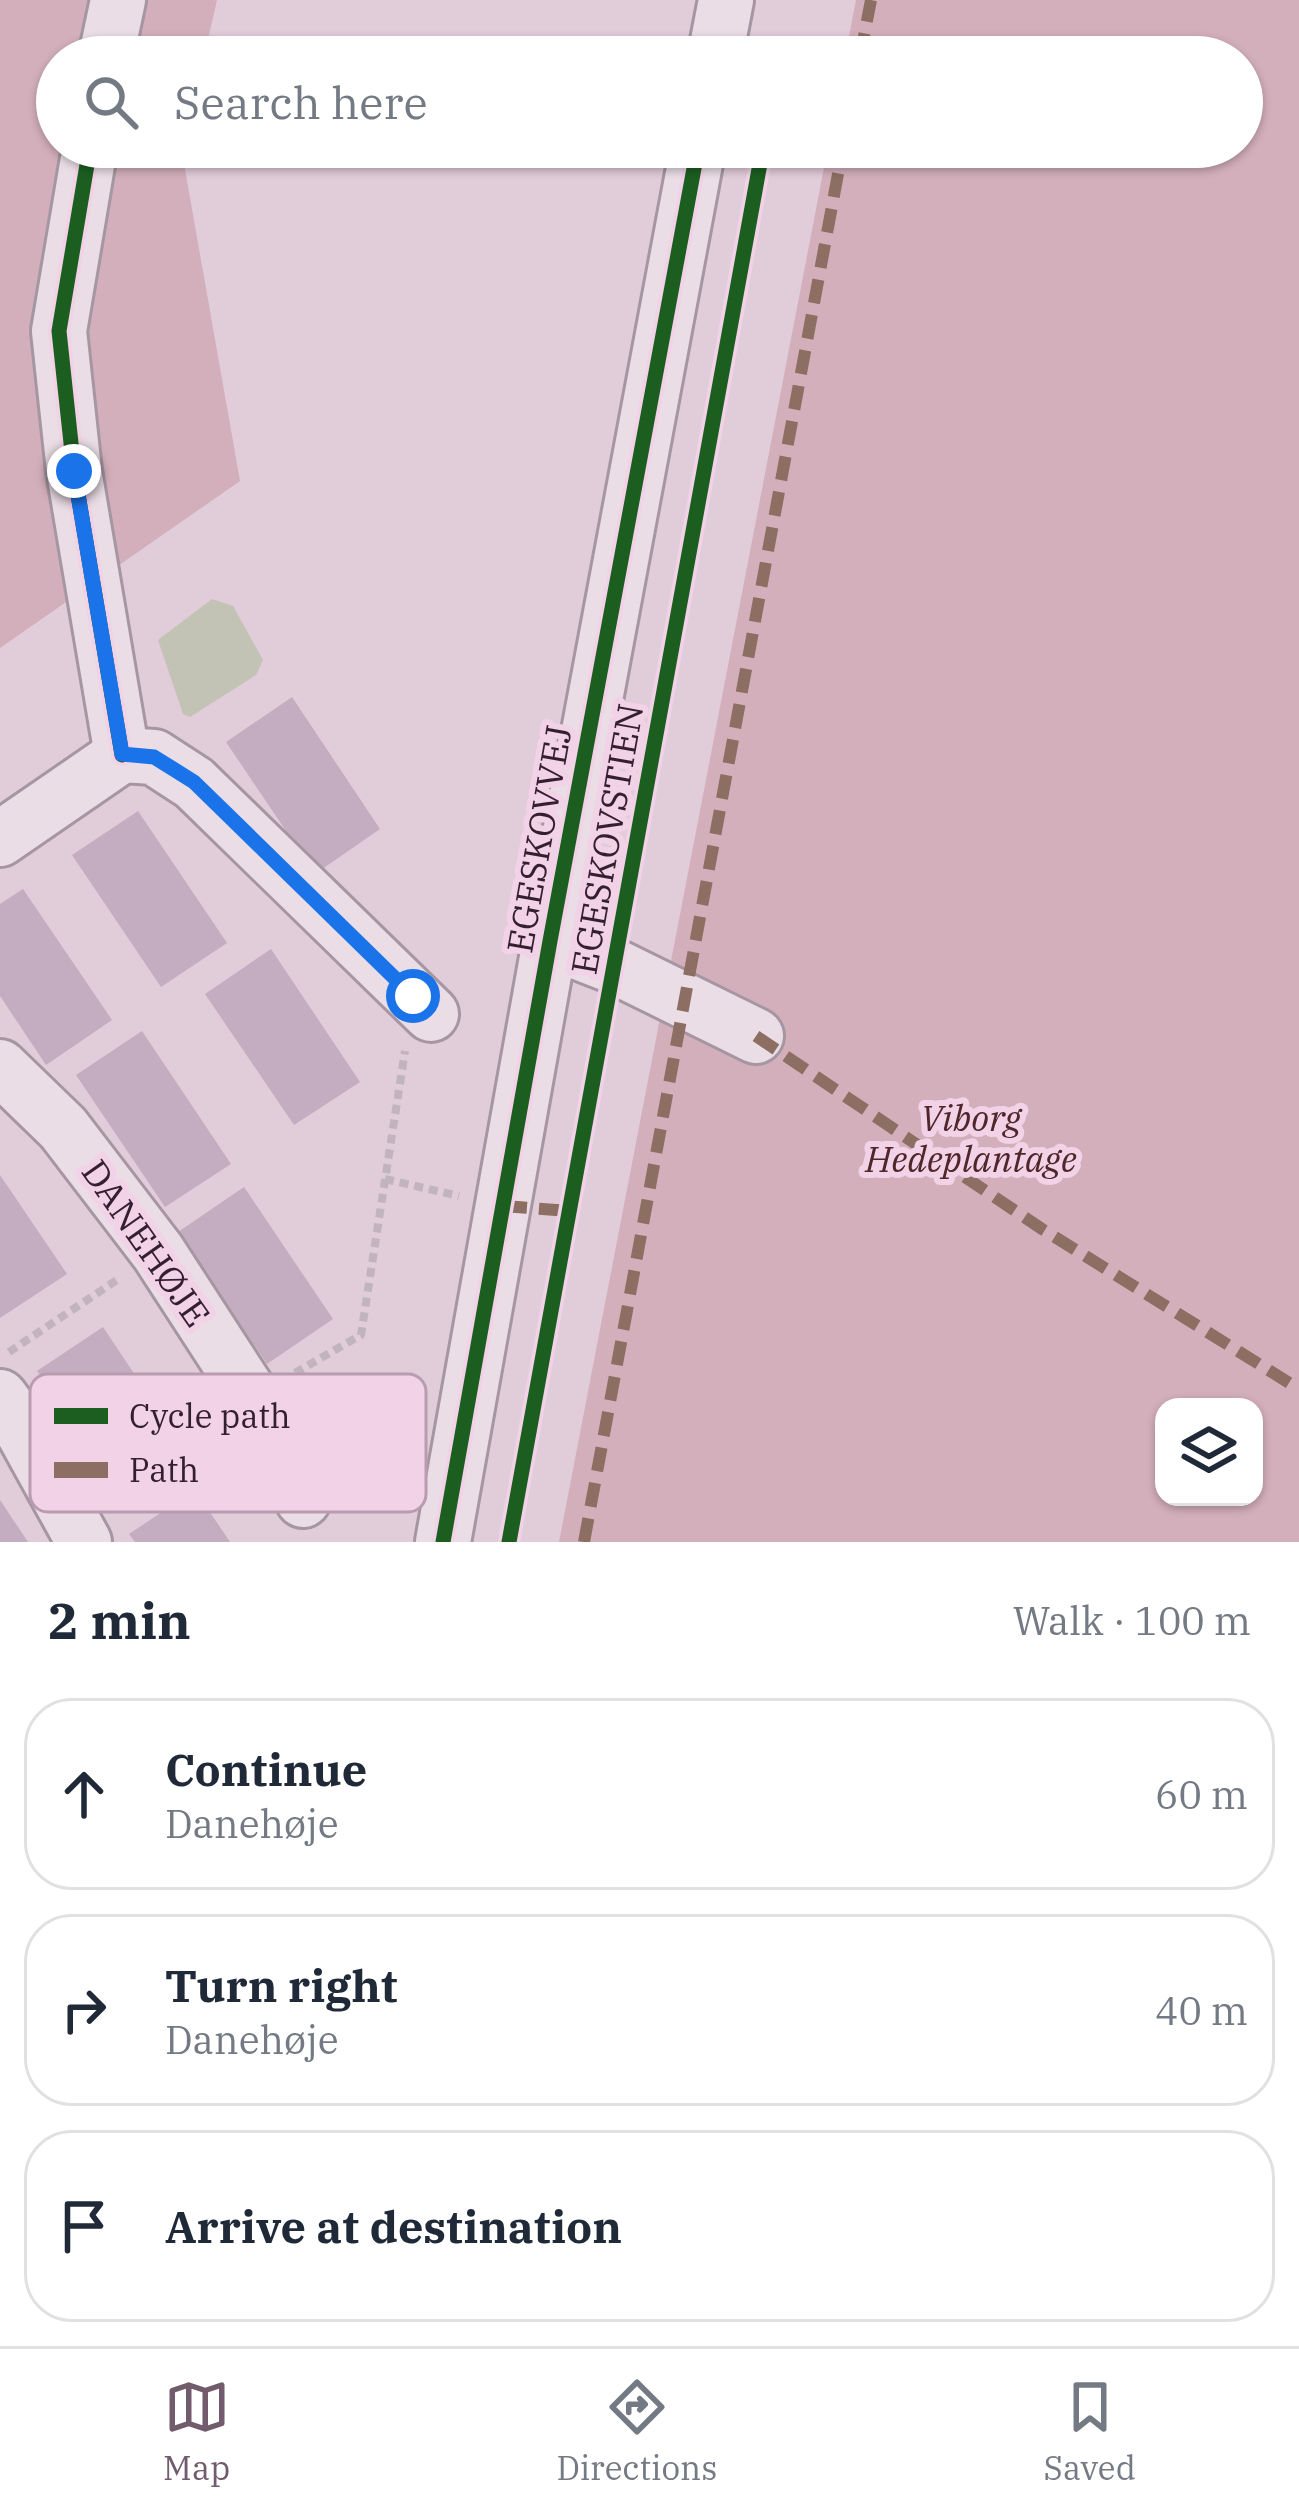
<!DOCTYPE html>
<html lang="en">
<head>
<meta charset="utf-8">
<style>
  :root { --surface:#fff; --page:#f2f2f3; --text:#1f2937; --muted:#747a83; --line:#e0e1e3; --accent:#715b6c }
  body { margin:0; font-family:"IBM Plex Serif",serif; background:var(--page); color:var(--text) }
  .controls { position:absolute; right:36px; bottom:36px; display:grid; overflow:hidden; border-radius:24px; box-shadow:0 3px 9px #0004 }
  .controls button { width:108px; height:108px; display:grid; place-items:center; padding:0; border:0; border-bottom:3px solid var(--line); background:var(--surface); color:var(--text); font:60px sans-serif }
  .stop { position:absolute; width:36px; height:36px; margin:-27px; border:9px solid #1a73e8; border-radius:50%; background:#fff }
  .stop.end { background:#1a73e8; border-color:#fff; box-shadow:0 3px 12px #0008 }
  .list { margin:0; padding:0; list-style:none }
  h2 { display:flex; justify-content:space-between; align-items:center; height:156px; margin:0; padding:0 48px; font-size:51px }
  h2 small { font-size:39px; font-weight:400; color:var(--muted) }
  .list li { display:grid; grid-template-columns:78px 1fr auto; gap:36px; align-items:center; box-sizing:border-box; height:192px; margin:0 24px 24px; padding:0 24px; border:3px solid var(--line); border-radius:48px }
  .list b { display:block; font-size:45px; white-space:nowrap }
  .list p { margin:0; font-size:39px; white-space:nowrap; color:var(--muted) }
  .list em { font-size:39px; font-style:normal; color:var(--muted) }
  .icon { flex:none; width:66px; height:66px; fill:none; stroke:currentColor; stroke-width:2; stroke-linecap:round; stroke-linejoin:round }
  .map { position:relative; flex:none; width:1299px; height:1542px; overflow:hidden }
  .search { position:absolute; background:var(--surface); box-shadow:0 3px 9px #0004; left:36px; right:36px; top:36px; height:132px; display:flex; align-items:center; gap:30px; box-sizing:border-box; padding:0 42px; border-radius:66px; color:var(--muted); font-size:45px }
  .sheet { height:804px; background:var(--surface) }
  nav { display:flex; justify-content:space-around; align-items:center; box-sizing:border-box; height:168px; border-top:3px solid var(--line); background:var(--surface); font-size:33px; color:var(--muted) }
  nav a { display:grid; justify-items:center; gap:6px }
  nav .on { color:var(--accent) }
  .map>svg:first-child { display:block }
  .green { fill:#d3afbb; fill-rule:evenodd }
  .water { fill:#c2c2b5 }
  .building { fill:#c4adc0 }
  .lines { fill:none; stroke-linecap:round; stroke-linejoin:round }
  .minor-casing { stroke:#a696a1; stroke-width:60 }
  .path { stroke:#c2b4be; stroke-width:8; stroke-dasharray:9 6; stroke-linecap:butt }
  .minor { stroke:#eadde5; stroke-width:54 }
  .quiet { stroke:#8d6e63; stroke-width:12; stroke-dasharray:24 12; stroke-linecap:butt }
  .cycleway-casing { stroke:#f2d2e6; stroke-width:22 }
  .cycleway { stroke:#1b5e20; stroke-width:15 }
  .route { stroke:#1a73e8; stroke-width:15 }
  .labels { text-anchor:middle; stroke-width:12; stroke-linejoin:round; paint-order:stroke }
  .street-label { font-size:36px; fill:#341e31; stroke:#f2d2e6 }
  .park-label { font-size:36px; font-style:italic; fill:#4f272a; stroke:#f2d2e6 }
  .key { fill:#f2d2e6; stroke:#b99cb0; stroke-width:3 }
  .key-label { font-size:33px; fill:#341e31 }
</style>
</head>
<body>
<div class="map">
<svg width="1299" height="1542" viewBox="0 0 1299 1542">
  <rect width="100%" height="100%" fill="#e1ccd9"/>
  <!-- green -->
  <g class="green">
    <polygon points="0,0 217,0 204,57 57,57 57,147 185,147 183,158 240,481 0,648"/>
    <path d="M856 0H1299V1542H559L828 147H1242V57H845ZM1164 1407H1254V1497H1164Z"/>
  </g>
  <!-- water -->
  <polygon class="water" points="212,599 233,606 263,660 256,675 190,717 183,714 158,640"/>
  <!-- building -->
  <g class="building">
    <polygon points="292,697 380,829 315,874 226,742"/>
    <polygon points="138,811 227,943 161,987 72,855"/>
    <polygon points="23,889 112,1020 46,1065 0,996 0,904"/>
    <polygon points="271,949 360,1082 294,1125 205,994"/>
    <polygon points="142,1031 231,1164 165,1207 76,1075"/>
    <polygon points="0,1175 67,1274 0,1318"/>
    <polygon points="244,1187 333,1319 267,1364 178,1232"/>
    <polygon points="103,1327 191,1459 126,1503 37,1371"/>
    <polygon points="195,1490 230,1542 135,1542 129,1534"/>
    <polygon points="0,1500 28,1542 0,1542"/>
  </g>
  <g class="lines">
    <!-- minor casing -->
    <g class="minor-casing">
      <g id="minor">
        <polyline points="106,57 118,0"/>
        <polyline points="715,57 726,0"/>
        <polyline points="90,147 59,331 74,471 122,755"/>
        <polyline points="0,839 122,755 154,757 194,783 431,1014"/>
        <polyline points="550,941 614,966 756,1036"/>
        <polyline points="0,1067 63,1128 158,1252 252,1397 303,1500"/>
        <polyline points="0,1397 16,1419 84,1542"/>
        <polyline points="443,1542 550,941 698,147"/>
      </g>
    </g>
    <!-- path -->
    <g class="path">
      <polyline points="385,1179 459,1196"/>
      <polyline points="9,1352 117,1280"/>
      <polyline points="295,1373 361,1335 405,1051"/>
    </g>
    <!-- minor -->
    <use href="#minor" class="minor"/>
    <!-- quiet -->
    <g class="quiet">
      <polyline points="860,57 871,0"/>
      <polyline points="756,1036 1042,1229 1299,1389"/>
      <polyline points="503,1206 569,1211"/>
      <polyline points="584,1542 843,147"/>
    </g>
    <!-- cycleway casing -->
    <g class="cycleway-casing">
      <g id="cycleway">
        <polyline points="90,147 59,331 74,471 122,755"/>
        <polyline points="443,1542 550,941 698,147"/>
        <polyline points="509,1542 763,147"/>
      </g>
    </g>
    <!-- cycleway -->
    <use href="#cycleway" class="cycleway"/>
  </g>
  <g class="lines">
    <!-- route -->
    <polyline class="route" points="74,471 122,754 154,757 194,782 413,996"/>
  </g>
  <g class="labels">
    <!-- street labels -->
    <g class="street-label">
      <text transform="translate(539 839) rotate(-80)" y="13">EGESKOVVEJ</text>
      <text transform="translate(607 839) rotate(-80)" y="13">EGESKOVSTIEN</text>
      <text transform="translate(146 1243) rotate(55)" y="13">DANEHØJE</text>
    </g>
    <!-- park labels -->
    <g class="park-label">
      <text x="971" y="1131">Viborg<tspan x="971" dy="41">Hedeplantage</tspan></text>
    </g>
  </g>
  <!-- legend -->
  <rect x="30" y="1374" width="396" height="138" rx="18" class="key"/>
  <rect x="54" y="1408" width="54" height="16" fill="#1b5e20"/>
  <rect x="54" y="1462" width="54" height="16" fill="#8d6e63"/>
  <g class="key-label">
    <text x="129" y="1428">Cycle path</text>
    <text x="129" y="1482">Path</text>
  </g>
</svg>
<div class="controls">
<button><svg class="icon" aria-label="layers" viewBox="0 0 24 24"><path d="M12 4l9 5-9 5-9-5zM3 14l9 5 9-5"/></svg></button>
</div>
<div class="stop" style="left:413px;top:996px"></div>
<div class="stop end" style="left:74px;top:471px"></div>
<div class="search"><svg class="icon" aria-label="search" viewBox="0 0 24 24"><circle cx="10" cy="10" r="6"/><path d="M15 15l6 6"/></svg>Search here</div>
</div>
<section class="sheet">
<h2>2 min<small>Walk · 100 m</small></h2>
<ul class="list">
<li><svg class="icon" aria-label="ahead" viewBox="0 0 24 24"><path d="M12 20V5M6 11l6-6 6 6"/></svg><div><b>Continue</b><p>Danehøje</p></div><em>60 m</em></li>
<li><svg class="icon" aria-label="right" viewBox="0 0 24 24"><path d="M7 20v-9h11M14 6l5 5-5 5"/></svg><div><b>Turn right</b><p>Danehøje</p></div><em>40 m</em></li>
<li><svg class="icon" aria-label="arrive" viewBox="0 0 24 24"><path d="M6 21V4h12l-3 4 3 4H6"/></svg><div><b>Arrive at destination</b></div></li>
</ul>
</section>
<nav>
<a class="on"><svg class="icon" aria-label="map" viewBox="0 0 24 24"><path d="M3 6l6-2 6 2 6-2v14l-6 2-6-2-6 2zM9 4v14M15 6v14"/></svg>Map</a>
<a><svg class="icon" aria-label="directions" viewBox="0 0 24 24"><path d="M12 3l9 9-9 9-9-9zM9 14v-3h6M13 9l2 2-2 2"/></svg>Directions</a>
<a><svg class="icon" aria-label="saved" viewBox="0 0 24 24"><path d="M7 4h10v16l-5-4-5 4z"/></svg>Saved</a>
</nav>
</body>
</html>
